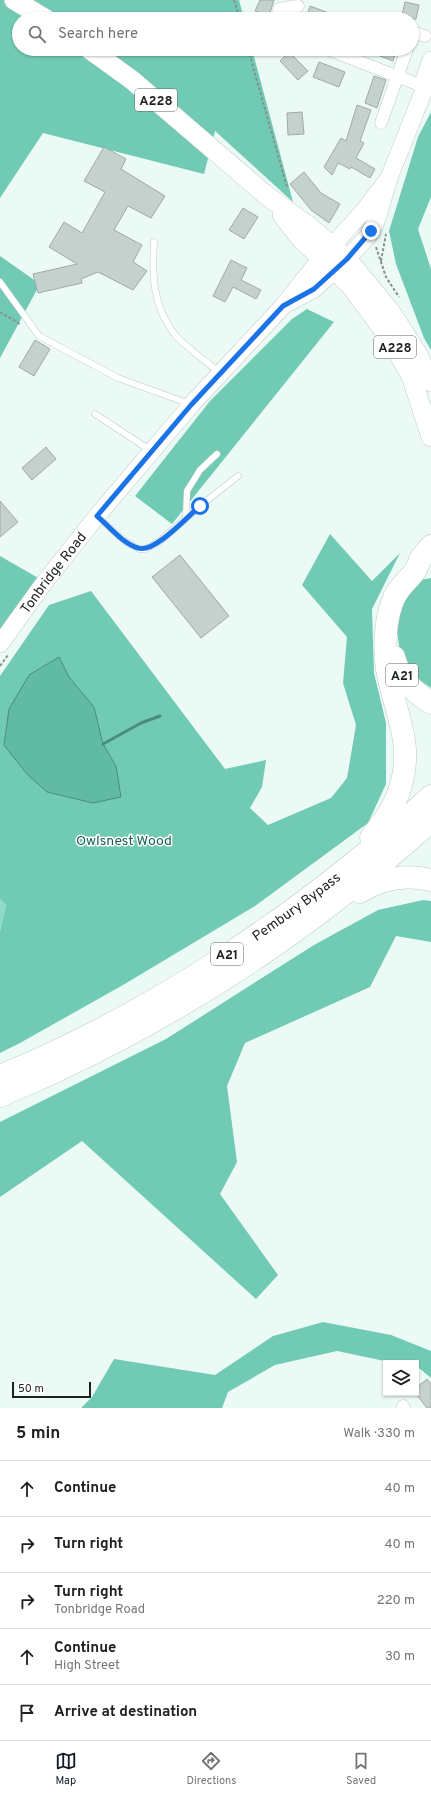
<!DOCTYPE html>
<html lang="en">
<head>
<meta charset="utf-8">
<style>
  :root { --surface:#fff; --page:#f6f6f6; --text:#202124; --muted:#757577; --line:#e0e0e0; --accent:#111827 }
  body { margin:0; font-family:Overpass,sans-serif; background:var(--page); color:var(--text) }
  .controls { position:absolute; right:12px; bottom:12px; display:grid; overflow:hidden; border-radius:0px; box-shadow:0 1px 3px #0004 }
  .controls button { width:36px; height:36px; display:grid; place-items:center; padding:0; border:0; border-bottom:1px solid var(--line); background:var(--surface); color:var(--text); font:20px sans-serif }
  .scale { position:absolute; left:12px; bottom:10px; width:79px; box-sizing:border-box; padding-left:4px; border:2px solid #1d2220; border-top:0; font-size:11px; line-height:14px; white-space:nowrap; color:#1d2220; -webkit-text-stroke:3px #fff; paint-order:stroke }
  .stop { position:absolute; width:12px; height:12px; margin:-9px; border:3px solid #1a73e8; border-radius:50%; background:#fff }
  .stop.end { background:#1a73e8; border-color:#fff; box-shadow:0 1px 4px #0008 }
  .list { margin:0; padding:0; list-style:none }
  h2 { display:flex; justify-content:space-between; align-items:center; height:52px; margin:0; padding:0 16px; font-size:17px }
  h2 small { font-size:13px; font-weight:400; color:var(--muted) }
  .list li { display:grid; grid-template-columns:26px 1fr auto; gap:12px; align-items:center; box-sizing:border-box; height:56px; padding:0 16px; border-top:1px solid var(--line) }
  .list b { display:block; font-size:15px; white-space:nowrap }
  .list p { margin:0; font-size:13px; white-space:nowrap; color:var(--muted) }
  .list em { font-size:13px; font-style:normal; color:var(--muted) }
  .icon { flex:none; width:22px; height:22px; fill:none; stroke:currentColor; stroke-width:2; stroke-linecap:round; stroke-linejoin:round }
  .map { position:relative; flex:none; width:431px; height:1408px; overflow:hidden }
  .search { position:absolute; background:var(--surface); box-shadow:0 1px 3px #0004; left:12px; right:12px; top:12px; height:44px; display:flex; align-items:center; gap:10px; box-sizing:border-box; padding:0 14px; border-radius:22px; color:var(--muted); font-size:15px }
  .sheet { height:332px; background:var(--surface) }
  nav { display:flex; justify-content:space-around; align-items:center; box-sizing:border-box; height:56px; border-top:1px solid var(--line); background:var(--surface); font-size:11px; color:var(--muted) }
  nav a { display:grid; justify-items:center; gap:2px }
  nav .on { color:var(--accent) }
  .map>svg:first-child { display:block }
  .green { fill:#8fdac6 }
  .forest { fill:#71cbb4 }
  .water { fill:#60baa4; stroke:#4c8c7c }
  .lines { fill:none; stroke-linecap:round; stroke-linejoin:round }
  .stream { stroke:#4c8c7c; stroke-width:3 }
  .building { fill:#c4d1cc; stroke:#9eaaa7 }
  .lane-casing { stroke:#bdcac6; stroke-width:7 }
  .street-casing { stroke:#bdcac6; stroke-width:13 }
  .secondary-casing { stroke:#bdcac6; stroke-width:18 }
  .primary-casing { stroke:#bdcac6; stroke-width:20 }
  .highway-casing { stroke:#bdcac6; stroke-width:23 }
  .path { stroke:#87908d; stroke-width:2; stroke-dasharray:3 2; stroke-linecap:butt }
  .lane { stroke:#fff; stroke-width:6 }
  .street { stroke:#fff; stroke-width:12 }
  .secondary { stroke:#fff; stroke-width:17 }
  .primary { stroke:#fff; stroke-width:19 }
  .highway { stroke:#fff; stroke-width:22 }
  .route { stroke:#1a73e8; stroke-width:5 }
  .labels { text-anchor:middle; stroke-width:3; stroke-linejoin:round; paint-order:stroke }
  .shield { fill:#fff; stroke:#616463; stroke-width:1 }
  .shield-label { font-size:13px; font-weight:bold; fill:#1d2220 }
  .street-label { font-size:14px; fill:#1d2220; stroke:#fff }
  .park-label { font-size:14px; fill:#186152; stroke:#fff }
</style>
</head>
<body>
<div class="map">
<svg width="431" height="1408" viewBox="0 0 431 1408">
  <rect width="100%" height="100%" fill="#ecfaf6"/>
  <!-- green -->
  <polygon class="green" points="0,899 6,905 0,931"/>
  <!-- forest -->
  <g class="forest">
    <polygon points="0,0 239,0 244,19 19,19 19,49 252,49 293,202 215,131 204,174 43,133 0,198"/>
    <polygon points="431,112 431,197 418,229 431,269 431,350 424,338 396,264 389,231 418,137"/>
    <polygon points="0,256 40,284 0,358"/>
    <polygon points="307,309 334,322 172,524 135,496 210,401 292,319"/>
    <polygon points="330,534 372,581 400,553 372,609 374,673 386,723 386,784 368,823 255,906 123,985 20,1043 0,1053 0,931 6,905 0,899 0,676 49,605 91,591 225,769 266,760 262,787 250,808 268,825 331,798 347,778 356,725 343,683 347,637 302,585"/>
    <polygon points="0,556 40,579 0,631"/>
    <polygon points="431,578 431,688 414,676 399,646 396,621 406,597 420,580"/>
    <polygon points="423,900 431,901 431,942 396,936 370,987 245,1043 227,1086 237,1162 220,1194 278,1275 256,1299 82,1141 0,1197 0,1122 166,1039 314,945 378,910"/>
    <polygon points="323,1322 391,1335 431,1351 431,1378 419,1368 416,1368 416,1363 394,1363 337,1351 275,1365 228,1392 222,1408 81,1408 92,1397 114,1359 215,1375 273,1336"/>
  </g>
  <!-- water -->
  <polygon class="water" points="59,657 69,677 94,707 103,744 116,766 121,797 93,803 47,792 27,774 4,745 9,709 29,675"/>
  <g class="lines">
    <!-- stream -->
    <polyline class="stream" points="103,744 141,723 160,716"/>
  </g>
  <!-- building -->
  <g class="building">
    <polygon points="260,0 274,0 269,16 255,11"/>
    <polygon points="405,2 419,5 416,19 401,19"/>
    <polygon points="310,6 340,17 340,19 306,19"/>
    <polygon points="383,49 396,51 393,61 380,56"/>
    <polygon points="289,52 308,71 298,80 280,61"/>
    <polygon points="319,62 345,72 339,87 313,77"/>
    <polygon points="374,76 386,80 377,108 365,103"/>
    <polygon points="357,105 371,110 360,141 364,143 356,158 375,169 370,178 351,167 350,169 338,163 332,175 324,167 341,138 346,141"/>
    <polygon points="302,112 304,134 288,135 287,113"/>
    <polygon points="104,147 126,159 121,169 165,196 151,218 128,206 114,230 142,245 133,262 147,271 133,290 98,272 81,279 82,283 38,293 33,274 77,264 49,247 64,222 82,233 105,192 84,181"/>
    <polygon points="304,172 321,193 340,204 329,223 311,210 290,184"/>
    <polygon points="243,208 258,217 244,239 229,230"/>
    <polygon points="231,260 247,268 241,280 261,290 256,299 233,287 225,302 213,296"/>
    <polygon points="35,340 50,349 34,376 19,367"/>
    <polygon points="46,447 56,459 32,480 22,468"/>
    <polygon points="0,501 18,522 0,537"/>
    <polygon points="180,555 229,616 201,638 152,577"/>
    <polygon points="427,1379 431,1384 431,1408 427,1408 416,1394 416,1388"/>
  </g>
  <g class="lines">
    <!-- lane casing -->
    <g class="lane-casing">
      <g id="lane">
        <path d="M154 242C152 277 153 307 175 335 186 347 207 362 220 373"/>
        <polyline points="0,282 39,336 118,378 190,404"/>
        <polyline points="95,414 150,450"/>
        <polyline points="98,517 125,541 139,549 146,549 160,541 200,506 238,476"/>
        <polyline points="186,518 187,491 200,470 217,454"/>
      </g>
    </g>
    <!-- street casing -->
    <g class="street-casing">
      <g id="street">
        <polyline points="279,9 298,6"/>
        <polyline points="412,32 425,36"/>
        <polyline points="327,49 422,86"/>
        <polyline points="381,123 407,49"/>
        <polyline points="403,1406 404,1408"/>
      </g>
    </g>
    <!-- secondary casing -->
    <g class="secondary-casing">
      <g id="secondary">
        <polyline points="290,302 314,289 347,259 368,236 376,222 389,178 424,90 422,86 431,60"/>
        <path id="s1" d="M0 644 44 583 97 516 191 405 283 306 321 258 362 213 389 178"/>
      </g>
    </g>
    <!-- primary casing -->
    <g class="primary-casing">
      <g id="primary">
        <polyline points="14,0 46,19"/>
        <polyline points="89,49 132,80 266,195 311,228 347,259 390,311 417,353 431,382"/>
        <polyline points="282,215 302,240 350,285 390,339 411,376 431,437"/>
      </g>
    </g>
    <!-- highway casing -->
    <g class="highway-casing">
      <g id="highway">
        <path d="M394 657C399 677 413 692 431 703"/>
        <path d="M371 837C381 825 391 812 397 797 417 746 395 716 387 669 384 649 385 622 392 603 396 589 407 582 415 571 418 567 419 562 421 558 424 553 428 550 431 546"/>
        <path d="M360 892C382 878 405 874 431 880"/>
        <path id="s2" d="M0 1076C156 1012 307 910 431 796"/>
        <path d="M0 1096C158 1030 304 936 431 821"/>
      </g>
    </g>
    <!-- path -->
    <g class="path">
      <polyline points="234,0 240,19"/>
      <polyline points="248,49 287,187"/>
      <polyline points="376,247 386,277 399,297"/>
      <polyline points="381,261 386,234"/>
      <polyline points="0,312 20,324"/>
      <polyline points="0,666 8,655"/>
    </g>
    <!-- lane -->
    <use href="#lane" class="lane"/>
    <!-- street -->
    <use href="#street" class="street"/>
    <!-- secondary -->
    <use href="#secondary" class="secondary"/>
    <!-- primary -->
    <use href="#primary" class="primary"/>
    <!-- highway -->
    <use href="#highway" class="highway"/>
  </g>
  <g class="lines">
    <!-- route -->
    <path class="route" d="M200 506C188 516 154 554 138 548 122 543 109 526 97 516L191 405 283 306 314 289 347 259 371 231"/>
  </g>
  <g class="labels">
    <!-- shield labels -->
    <g class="shield">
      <rect x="135" y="89" width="42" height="22" rx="3"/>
      <rect x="374" y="336" width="42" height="22" rx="3"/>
      <rect x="386" y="664" width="32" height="22" rx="3"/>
      <rect x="211" y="943" width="32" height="22" rx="3"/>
    </g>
    <g class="shield-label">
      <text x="156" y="105">A228</text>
      <text x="395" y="352">A228</text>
      <text x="402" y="680">A21</text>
      <text x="227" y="959">A21</text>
    </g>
    <!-- street labels -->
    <g class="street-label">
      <text dy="5" stroke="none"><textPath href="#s1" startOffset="89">Tonbridge Road</textPath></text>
      <text dy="5" stroke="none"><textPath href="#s2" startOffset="342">Pembury Bypass</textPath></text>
    </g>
    <!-- park labels -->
    <g class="park-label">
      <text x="124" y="845">Owlsnest Wood</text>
    </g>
  </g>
</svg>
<div class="controls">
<button><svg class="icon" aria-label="layers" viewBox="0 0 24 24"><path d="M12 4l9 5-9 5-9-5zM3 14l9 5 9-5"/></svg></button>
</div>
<div class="scale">50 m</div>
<div class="stop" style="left:200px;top:506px"></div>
<div class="stop end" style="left:371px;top:231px"></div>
<div class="search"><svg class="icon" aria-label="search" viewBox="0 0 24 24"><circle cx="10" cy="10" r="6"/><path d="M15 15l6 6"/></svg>Search here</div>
</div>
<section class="sheet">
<h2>5 min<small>Walk · 330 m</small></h2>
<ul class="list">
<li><svg class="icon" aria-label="ahead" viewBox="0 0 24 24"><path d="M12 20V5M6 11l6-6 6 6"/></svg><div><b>Continue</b></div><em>40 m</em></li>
<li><svg class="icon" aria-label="right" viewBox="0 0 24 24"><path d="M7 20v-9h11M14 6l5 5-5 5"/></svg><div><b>Turn right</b></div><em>40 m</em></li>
<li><svg class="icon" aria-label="right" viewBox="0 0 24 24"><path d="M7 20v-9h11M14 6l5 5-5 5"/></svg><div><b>Turn right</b><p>Tonbridge Road</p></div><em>220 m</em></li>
<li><svg class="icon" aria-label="ahead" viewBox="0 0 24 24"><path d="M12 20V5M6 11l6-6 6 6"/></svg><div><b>Continue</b><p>High Street</p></div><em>30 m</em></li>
<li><svg class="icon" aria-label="arrive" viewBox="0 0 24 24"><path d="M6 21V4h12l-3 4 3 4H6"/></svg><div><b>Arrive at destination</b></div></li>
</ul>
</section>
<nav>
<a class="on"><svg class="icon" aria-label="map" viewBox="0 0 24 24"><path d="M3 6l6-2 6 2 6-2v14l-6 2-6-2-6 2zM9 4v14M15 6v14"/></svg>Map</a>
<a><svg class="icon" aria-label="directions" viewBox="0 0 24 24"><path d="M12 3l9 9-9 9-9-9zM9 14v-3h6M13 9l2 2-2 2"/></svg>Directions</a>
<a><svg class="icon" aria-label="saved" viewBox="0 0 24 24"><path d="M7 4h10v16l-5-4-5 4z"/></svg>Saved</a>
</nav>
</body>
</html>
